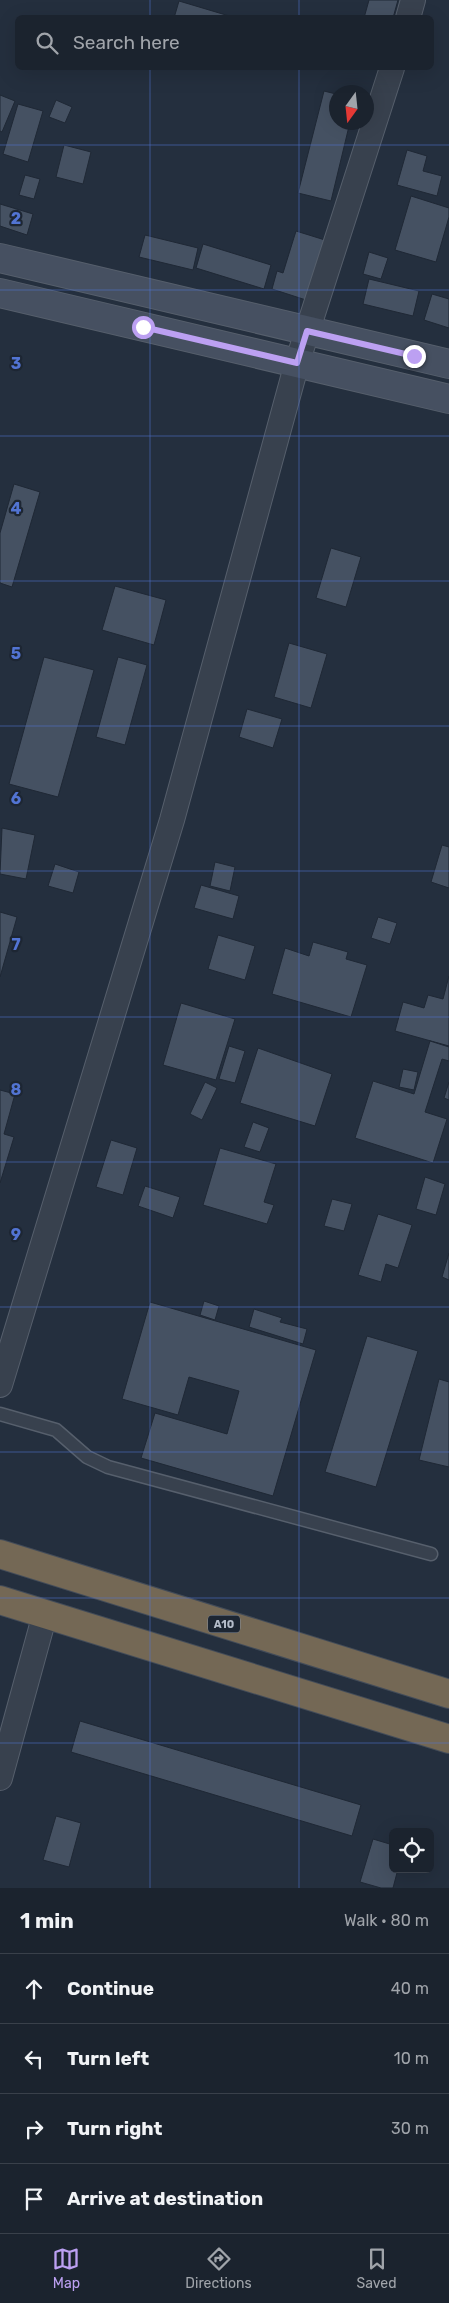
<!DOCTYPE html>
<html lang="en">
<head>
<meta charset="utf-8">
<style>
  :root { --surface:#1b232e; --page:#282f3a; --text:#f1f3f6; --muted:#a0a4aa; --line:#39404a; --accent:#bca0f2 }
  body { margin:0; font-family:Rubik,sans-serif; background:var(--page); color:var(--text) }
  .controls { position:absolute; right:15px; bottom:15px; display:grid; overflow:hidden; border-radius:8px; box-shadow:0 5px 20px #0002 }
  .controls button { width:45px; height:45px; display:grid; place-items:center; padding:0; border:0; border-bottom:1px solid var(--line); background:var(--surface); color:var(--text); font:25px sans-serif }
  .compass { position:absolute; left:329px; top:85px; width:45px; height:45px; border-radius:50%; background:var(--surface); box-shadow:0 5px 20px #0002; rotate:195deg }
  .stop { position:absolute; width:15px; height:15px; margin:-11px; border:4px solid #bca0f2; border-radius:50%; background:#fff }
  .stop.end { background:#bca0f2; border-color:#fff; box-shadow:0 1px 5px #0008 }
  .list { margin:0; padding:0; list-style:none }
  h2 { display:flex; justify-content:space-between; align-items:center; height:65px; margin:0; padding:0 20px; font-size:21px }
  h2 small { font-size:16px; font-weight:400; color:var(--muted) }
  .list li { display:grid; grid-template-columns:32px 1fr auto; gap:15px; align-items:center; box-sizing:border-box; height:70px; padding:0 20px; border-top:1px solid var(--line) }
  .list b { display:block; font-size:19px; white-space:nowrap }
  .list em { font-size:16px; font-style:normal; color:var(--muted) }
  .icon { flex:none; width:28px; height:28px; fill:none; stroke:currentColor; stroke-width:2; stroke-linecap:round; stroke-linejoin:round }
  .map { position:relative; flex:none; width:449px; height:1888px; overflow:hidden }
  .search { position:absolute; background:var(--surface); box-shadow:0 5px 20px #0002; left:15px; right:15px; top:15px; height:55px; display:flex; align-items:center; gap:12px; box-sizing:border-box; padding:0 18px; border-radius:8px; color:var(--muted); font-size:19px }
  .sheet { height:345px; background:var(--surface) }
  nav { display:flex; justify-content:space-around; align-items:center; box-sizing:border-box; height:70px; border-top:1px solid var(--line); background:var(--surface); font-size:14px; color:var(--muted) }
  nav a { display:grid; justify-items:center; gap:2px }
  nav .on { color:var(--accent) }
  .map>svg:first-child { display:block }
  .building { fill:#455162; stroke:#1f2835 }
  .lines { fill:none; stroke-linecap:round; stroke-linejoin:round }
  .lane-casing { stroke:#565f6c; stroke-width:15 }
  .street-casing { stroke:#565f6c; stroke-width:26 }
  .secondary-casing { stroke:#565f6c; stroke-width:30 }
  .highway-casing { stroke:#434c59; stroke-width:30 }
  .lane { stroke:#38414e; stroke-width:12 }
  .street { stroke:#38414e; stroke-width:24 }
  .secondary { stroke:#465061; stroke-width:28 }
  .highway { stroke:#746855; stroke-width:28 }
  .route { stroke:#bca0f2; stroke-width:6 }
  .grid { fill:none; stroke:#5274d3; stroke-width:1; stroke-opacity:0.55 }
  .labels { text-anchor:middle; stroke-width:4.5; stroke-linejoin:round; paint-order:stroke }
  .shield { fill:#1d2633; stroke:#878f9c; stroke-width:1 }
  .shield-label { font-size:11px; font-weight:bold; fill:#b4bcc9 }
  .grid-label { font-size:16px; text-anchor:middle; font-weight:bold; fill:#5274d3; stroke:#1d2633; stroke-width:4.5; stroke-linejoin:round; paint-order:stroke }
</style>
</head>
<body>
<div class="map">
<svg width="449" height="1888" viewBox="0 0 449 1888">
  <rect width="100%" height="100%" fill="#242f3e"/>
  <!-- building -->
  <g class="building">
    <polygon points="369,0 398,0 393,18 364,18"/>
    <polygon points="179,1 236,18 174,18"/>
    <polygon points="324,91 336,94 336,122 350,122 331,201 298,193"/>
    <polygon points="0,95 15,101 2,132 0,131"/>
    <polygon points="56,100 72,107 65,123 49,117"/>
    <polygon points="18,104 43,111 28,162 3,154"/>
    <polygon points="64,145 91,152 83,184 56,177"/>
    <polygon points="407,150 427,156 423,171 442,176 437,196 397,185"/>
    <polygon points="25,175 40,179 34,199 19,195"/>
    <polygon points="411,196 449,208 449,217 436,262 395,250"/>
    <polygon points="0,204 33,214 27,235 0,226"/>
    <polygon points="296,231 325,240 306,300 272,289 277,271 283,273"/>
    <polygon points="145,235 198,248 193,270 139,257"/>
    <polygon points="203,244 271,265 264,289 196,268"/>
    <polygon points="369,252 388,258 381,279 363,274"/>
    <polygon points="369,279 419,291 413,316 363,304"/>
    <polygon points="432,294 449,299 449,328 424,320"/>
    <polygon points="14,484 40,492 12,587 0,583 0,533"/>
    <polygon points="331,548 361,557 346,607 316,598"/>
    <polygon points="115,586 166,600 154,645 102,630"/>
    <polygon points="289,643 327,654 311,708 274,697"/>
    <polygon points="44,657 94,670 58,797 9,784"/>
    <polygon points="118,657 147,665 125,745 96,737"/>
    <polygon points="247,709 282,719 273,748 239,737"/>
    <polygon points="2,828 35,835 26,879 0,874"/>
    <polygon points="442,845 449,847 449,888 431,882"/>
    <polygon points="215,862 235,867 230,891 210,886"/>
    <polygon points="55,864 79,872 73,893 48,886"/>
    <polygon points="201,885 239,896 233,919 194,908"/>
    <polygon points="0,912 17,917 0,977"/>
    <polygon points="378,917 397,923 390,944 371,938"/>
    <polygon points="218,935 255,946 245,980 208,969"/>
    <polygon points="313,942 348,952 346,959 367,965 351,1017 272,994 285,948 309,956"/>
    <polygon points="449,976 449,1046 395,1031 403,1002 424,1008 428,995 443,999"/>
    <polygon points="181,1003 235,1019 216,1080 163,1065"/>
    <polygon points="430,1041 449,1047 449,1061 442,1059 425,1112 447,1119 433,1163 355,1138 373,1081 414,1094"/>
    <polygon points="229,1046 245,1051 235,1083 219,1079"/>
    <polygon points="258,1048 332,1074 315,1126 240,1103"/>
    <polygon points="403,1069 418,1072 414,1090 399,1087"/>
    <polygon points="205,1082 217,1088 202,1120 190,1114"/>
    <polygon points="449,1082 449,1100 444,1098"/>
    <polygon points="0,1090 15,1094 4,1134 14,1137 0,1183"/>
    <polygon points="253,1122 269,1128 260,1152 244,1147"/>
    <polygon points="111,1140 137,1148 123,1195 96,1187"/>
    <polygon points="220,1148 276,1164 264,1202 274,1205 267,1224 203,1205"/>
    <polygon points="425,1177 445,1184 436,1215 416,1209"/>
    <polygon points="145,1186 180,1197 173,1218 138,1206"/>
    <polygon points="332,1199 352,1204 344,1231 324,1226"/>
    <polygon points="378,1214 412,1225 398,1268 386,1264 381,1282 358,1275"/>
    <polygon points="449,1253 449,1280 442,1277"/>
    <polygon points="204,1301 219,1306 215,1320 200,1315"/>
    <polygon points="150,1302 316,1350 273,1496 141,1458 155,1413 227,1434 239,1391 189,1377 178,1415 122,1399"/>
    <polygon points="254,1309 282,1318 280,1322 307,1329 303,1344 249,1327"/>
    <polygon points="367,1336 418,1351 376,1487 325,1472"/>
    <polygon points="439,1379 449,1382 449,1467 419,1460"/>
    <polygon points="80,1721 361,1805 352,1836 71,1752"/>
    <polygon points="56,1816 81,1823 69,1867 43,1860"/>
    <polygon points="373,1839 393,1845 393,1869 398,1869 393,1888 381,1888 360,1882"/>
  </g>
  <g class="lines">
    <!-- lane casing -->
    <g class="lane-casing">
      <polyline id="lane" points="0,1414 56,1430 87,1457 108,1467 431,1554"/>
    </g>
    <!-- street casing -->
    <g class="street-casing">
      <g id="street">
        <polyline points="408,18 413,0"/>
        <polyline points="0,1385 172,820 297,363 392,68"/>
        <polyline points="0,1778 45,1614"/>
      </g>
    </g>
    <!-- secondary casing -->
    <g class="secondary-casing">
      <g id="secondary">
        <polyline points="0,258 449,364"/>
        <polyline points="0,293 449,399"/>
      </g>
    </g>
    <!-- highway casing -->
    <g class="highway-casing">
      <g id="highway">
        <polyline points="0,1554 449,1694"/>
        <polyline points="0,1600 449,1739"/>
      </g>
    </g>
    <!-- lane -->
    <use href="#lane" class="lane"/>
    <!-- street -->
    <use href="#street" class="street"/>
    <!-- secondary -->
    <use href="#secondary" class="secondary"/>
    <!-- highway -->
    <use href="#highway" class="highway"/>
  </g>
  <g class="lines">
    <!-- route -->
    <polyline class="route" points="143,327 297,363 307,331 414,356"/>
  </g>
  <!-- grid -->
  <path class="grid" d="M150 0V18M299 0V18M150 68V1888M299 68V1888M0 145H449M0 290H449M0 436H449M0 581H449M0 726H449M0 871H449M0 1017H449M0 1162H449M0 1307H449M0 1452H449M0 1598H449M0 1743H449"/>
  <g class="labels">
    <!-- shield labels -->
    <rect class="shield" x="208" y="1615.5" width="32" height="17" rx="4"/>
    <g class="shield-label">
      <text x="224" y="1628">A10</text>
    </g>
  </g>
  <g class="grid-label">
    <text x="16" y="224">2</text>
    <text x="16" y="369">3</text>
    <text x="16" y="514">4</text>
    <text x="16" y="659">5</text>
    <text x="16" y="804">6</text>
    <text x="16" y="950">7</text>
    <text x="16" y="1095">8</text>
    <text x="16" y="1240">9</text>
  </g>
</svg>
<div class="controls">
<button><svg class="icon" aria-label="locate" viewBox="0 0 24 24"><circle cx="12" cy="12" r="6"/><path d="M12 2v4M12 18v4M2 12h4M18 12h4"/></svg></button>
</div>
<svg class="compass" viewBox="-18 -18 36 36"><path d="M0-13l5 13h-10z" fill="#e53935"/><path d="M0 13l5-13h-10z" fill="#a0a4aa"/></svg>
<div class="stop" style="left:143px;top:327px"></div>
<div class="stop end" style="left:414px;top:356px"></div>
<div class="search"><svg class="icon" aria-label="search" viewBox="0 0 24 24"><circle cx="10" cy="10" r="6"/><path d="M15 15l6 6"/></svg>Search here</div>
</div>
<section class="sheet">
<h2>1 min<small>Walk · 80 m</small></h2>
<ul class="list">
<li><svg class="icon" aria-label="ahead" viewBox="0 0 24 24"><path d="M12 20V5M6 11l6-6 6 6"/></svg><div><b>Continue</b></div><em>40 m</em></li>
<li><svg class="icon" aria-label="left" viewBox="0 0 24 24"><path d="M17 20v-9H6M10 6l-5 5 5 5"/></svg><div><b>Turn left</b></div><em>10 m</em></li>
<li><svg class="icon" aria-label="right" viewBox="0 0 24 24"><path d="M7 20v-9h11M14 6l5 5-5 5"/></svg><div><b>Turn right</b></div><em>30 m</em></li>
<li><svg class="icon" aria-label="arrive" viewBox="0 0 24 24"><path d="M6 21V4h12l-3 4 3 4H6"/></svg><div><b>Arrive at destination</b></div></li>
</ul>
</section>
<nav>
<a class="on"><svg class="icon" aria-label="map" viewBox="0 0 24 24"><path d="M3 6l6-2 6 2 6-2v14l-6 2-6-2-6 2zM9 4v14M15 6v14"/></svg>Map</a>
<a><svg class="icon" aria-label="directions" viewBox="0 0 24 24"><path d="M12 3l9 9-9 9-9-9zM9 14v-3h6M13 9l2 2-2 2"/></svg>Directions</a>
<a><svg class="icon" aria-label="saved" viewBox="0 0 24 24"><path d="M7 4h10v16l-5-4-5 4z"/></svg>Saved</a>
</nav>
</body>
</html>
